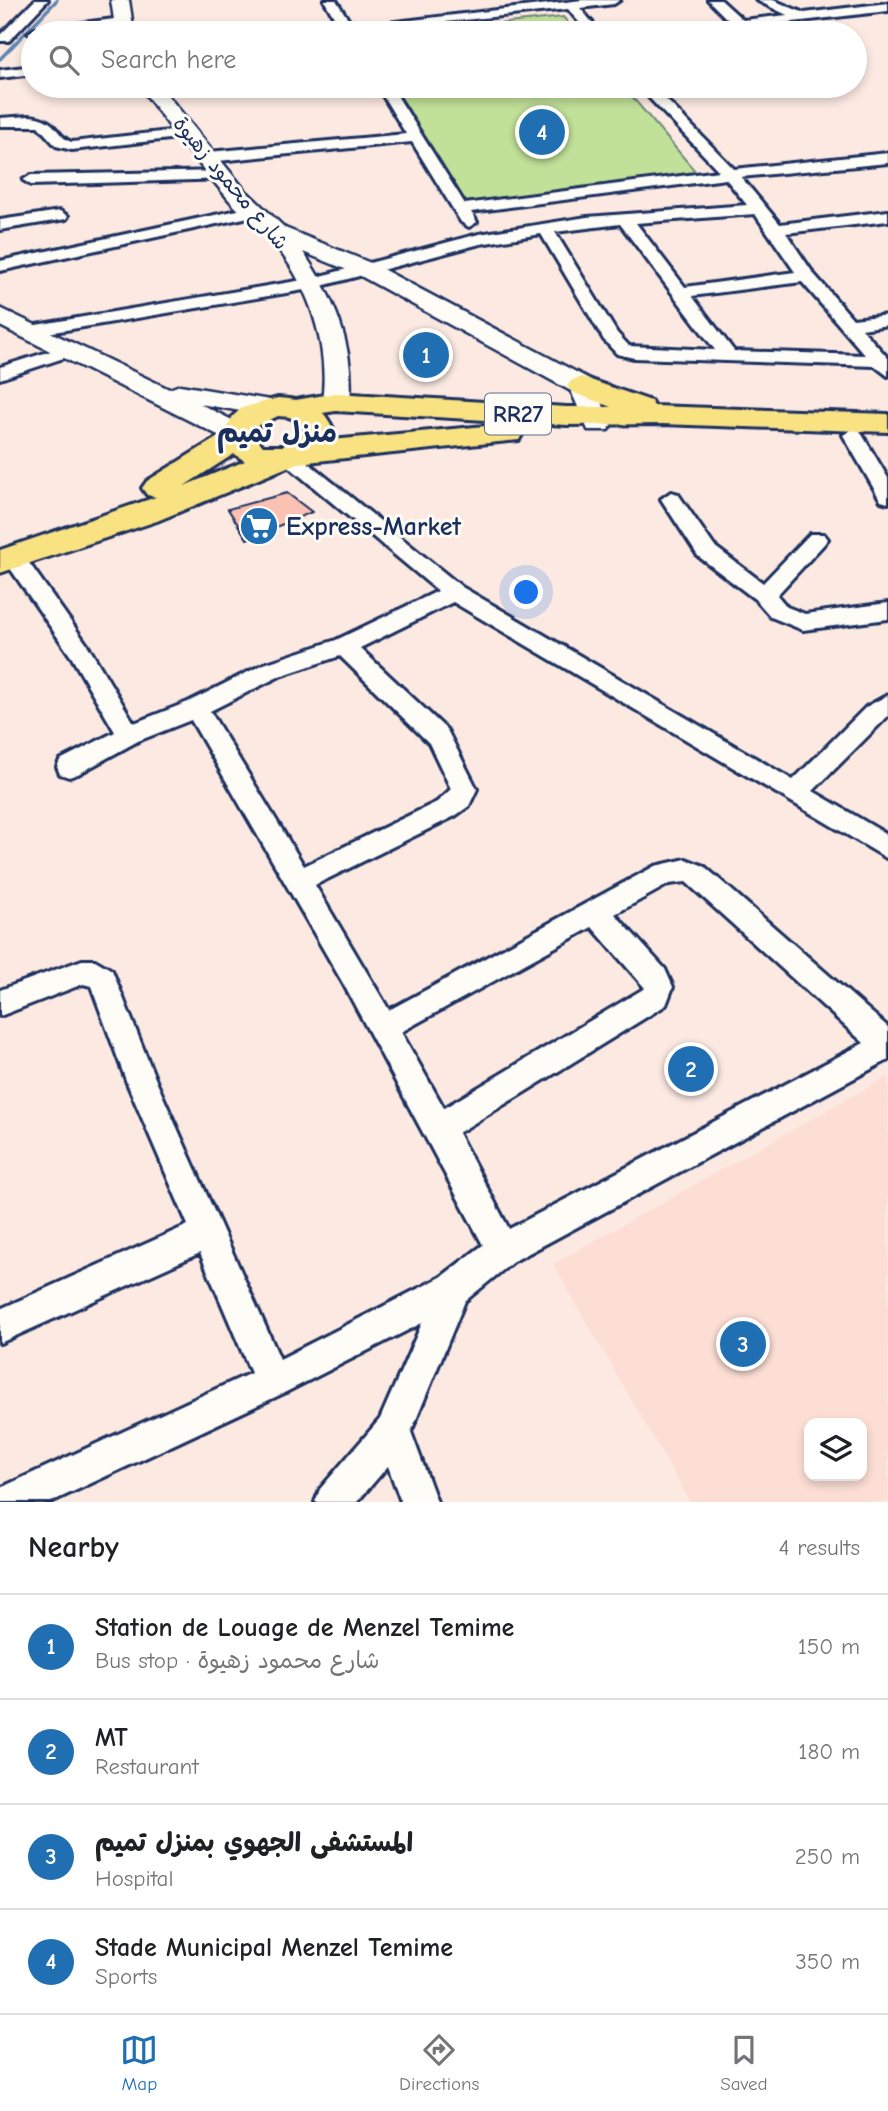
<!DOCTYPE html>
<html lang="en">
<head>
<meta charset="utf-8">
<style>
  :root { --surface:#fff; --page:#f6f6f6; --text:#202124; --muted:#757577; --line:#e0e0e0; --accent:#1f6fb2 }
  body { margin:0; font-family:"Comic Neue","Playpen Sans Arabic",sans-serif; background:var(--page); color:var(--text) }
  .controls { position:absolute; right:21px; bottom:21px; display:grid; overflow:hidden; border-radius:14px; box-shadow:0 4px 10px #0003 }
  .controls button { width:63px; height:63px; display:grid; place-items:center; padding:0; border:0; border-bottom:2px solid var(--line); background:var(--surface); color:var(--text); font:35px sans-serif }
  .you { position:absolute; left:527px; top:593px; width:24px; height:24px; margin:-18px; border:5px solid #fff; border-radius:50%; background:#1a73e8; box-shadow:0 0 0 10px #1a73e833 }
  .badge { display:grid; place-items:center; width:46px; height:46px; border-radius:50%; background:var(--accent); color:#fff; font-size:23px; font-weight:700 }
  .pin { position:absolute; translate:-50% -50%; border:4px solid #fff; box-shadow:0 2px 7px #0006 }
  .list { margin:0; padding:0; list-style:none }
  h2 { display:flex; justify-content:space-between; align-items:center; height:91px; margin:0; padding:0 28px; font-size:30px }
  h2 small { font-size:23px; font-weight:400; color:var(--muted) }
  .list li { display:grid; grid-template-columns:46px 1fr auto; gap:21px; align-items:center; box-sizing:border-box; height:105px; padding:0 28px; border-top:2px solid var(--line) }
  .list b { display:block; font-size:26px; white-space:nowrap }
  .list p { margin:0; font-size:23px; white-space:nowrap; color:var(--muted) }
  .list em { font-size:23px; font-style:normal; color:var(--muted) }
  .icon { flex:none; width:38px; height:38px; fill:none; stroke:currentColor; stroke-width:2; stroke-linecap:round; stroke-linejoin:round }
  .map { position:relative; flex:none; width:888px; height:1502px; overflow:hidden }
  .search { position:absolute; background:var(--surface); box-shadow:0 4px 10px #0003; left:21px; right:21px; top:21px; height:77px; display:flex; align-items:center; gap:18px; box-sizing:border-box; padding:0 24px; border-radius:38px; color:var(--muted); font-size:26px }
  .sheet { height:511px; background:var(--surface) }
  nav { display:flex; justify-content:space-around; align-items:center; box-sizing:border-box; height:98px; border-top:2px solid var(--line); background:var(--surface); font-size:19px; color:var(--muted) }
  nav a { display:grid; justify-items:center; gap:4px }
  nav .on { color:var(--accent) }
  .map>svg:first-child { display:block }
  .built { fill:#fcded4; fill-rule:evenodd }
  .green { fill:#c1e098; stroke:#6e887b; stroke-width:2 }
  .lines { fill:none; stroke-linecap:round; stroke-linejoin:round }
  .stream { stroke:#5d86b0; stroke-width:3.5 }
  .building { fill:#fbc1b2; stroke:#1b2f5e; stroke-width:2 }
  .minor-casing { stroke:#1b2f5e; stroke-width:6 }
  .secondary-casing { stroke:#1b2f5e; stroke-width:5 }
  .primary-casing { stroke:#1b2f5e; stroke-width:6 }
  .trunk-casing { stroke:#1b2f5e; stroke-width:6 }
  .minor { fill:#fdfcf7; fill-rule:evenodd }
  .secondary { fill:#fdfcf7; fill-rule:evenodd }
  .primary { fill:#f8e281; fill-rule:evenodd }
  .trunk { fill:#f8e281; fill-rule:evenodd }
  .labels { text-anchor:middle; stroke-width:6; stroke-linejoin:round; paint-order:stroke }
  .far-street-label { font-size:21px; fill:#1b2f5e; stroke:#fdfcf7 }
  .shield { fill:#fdfcf7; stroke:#5f6c8c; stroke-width:2 }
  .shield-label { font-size:24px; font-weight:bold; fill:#1b2f5e }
  .poi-label { font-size:26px; font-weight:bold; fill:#1b2f5e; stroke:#fdfcf7; text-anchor:start }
  .far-district-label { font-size:28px; font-weight:bold; fill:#1b2f5e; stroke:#fdfcf7 }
</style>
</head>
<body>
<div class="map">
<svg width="888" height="1502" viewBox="0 0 888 1502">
  <rect width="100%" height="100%" fill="#fceae2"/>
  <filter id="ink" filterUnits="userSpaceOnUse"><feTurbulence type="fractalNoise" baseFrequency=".0143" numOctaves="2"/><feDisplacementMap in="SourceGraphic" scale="14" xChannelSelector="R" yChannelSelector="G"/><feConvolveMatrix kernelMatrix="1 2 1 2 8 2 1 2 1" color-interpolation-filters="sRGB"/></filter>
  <g filter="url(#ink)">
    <!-- built -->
    <path class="built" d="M888 1076V1502H690L553 1264ZM809 1423H862V1476H809Z"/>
    <!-- green -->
    <g class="green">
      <polygon points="563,17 577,33 411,33"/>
      <polygon points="394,86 623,86 701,178 470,209"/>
    </g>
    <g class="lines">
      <!-- stream -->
      <polyline class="stream" points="0,59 57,0"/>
    </g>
    <!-- building -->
    <polygon class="building" points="287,493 312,512 247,539 228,509"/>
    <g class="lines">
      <!-- minor casing -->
      <g class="minor-casing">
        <g id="minor">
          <polygon points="35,0 48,0 9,41 0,41 0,35"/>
          <polygon points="324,0 336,0 353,27 582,0 620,0 614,4 580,8 601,33 588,33 568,9 343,33"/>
          <polygon points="708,0 721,0 743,20 787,15 756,0 773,0 804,13 888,3 888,11 699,33 662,33 668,29 730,22"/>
          <polygon points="122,18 127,19 127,25 64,33 33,33 33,36 28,33 35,29"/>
          <polygon points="33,66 33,74 0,78 0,70"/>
          <path d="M377 86H391L465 204 719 171 638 86H653L734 169 888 153V163L741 177 780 224 888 211V221L786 233 813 273 853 319 888 315V325L862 329 888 358V376L875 366 634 358 617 354 604 340 541 234 480 244 310 289 30 336 24 335 21 331 30 326 309 279 479 234 587 217 747 205 726 179 471 212 477 222 469 227 461 222 412 142 208 162 200 157 208 152 406 134ZM755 214 795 272 685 287 636 223ZM620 224 715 350 629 346 617 333 555 232ZM802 282 865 355 734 351 692 296Z"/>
          <path d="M29 116C59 118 55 137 72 142L187 129 194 133 187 137 72 150 56 146 38 126H0V118Z"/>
          <polygon points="223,171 228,173 228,179 31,185 23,180 31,175"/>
          <polygon points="252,207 258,209 258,215 0,271 0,261"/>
          <polygon points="60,211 68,216 66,219 0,230 0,220"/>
          <polygon points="70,345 76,346 79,350 76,354 0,379 0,367"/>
          <polygon points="853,429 860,431 888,478 888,503 881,501 843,435"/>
          <path d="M288 450 295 452 462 587 793 780 866 707 888 695V716L813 791 888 835V859L453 602 360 648 447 730 477 789 469 806 455 816 315 885 389 1010 655 866 686 859 704 866 888 1027V1060L514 1261 465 1301 411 1432 437 1502H401L388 1466 357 1502H315L320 1489 380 1419 422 1323 284 1393 51 1502H0V1488L251 1373 200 1253 0 1343V1309L188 1225 127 1083 91 986 83 984 0 1016V990L82 960H95L112 970 157 1083 280 1359 441 1277 483 1245 344 985 191 720 138 741 78 774 69 777 60 774 57 767 60 760 115 732 72 658 3 558 6 553H22L88 646 134 723 188 702 264 664 336 640 438 591 281 460 278 456ZM340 656 429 743 451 789 437 802 304 866 210 711 280 676ZM686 882 864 1043 509 1229 458 1133 666 1005 673 987 665 969 615 914 669 884ZM592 927 645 988 444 1108 401 1032Z"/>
          <polygon points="671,492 678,494 714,546 763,583 810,534 824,534 828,539 824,544 777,595 787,607 805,614 888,603 888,619 803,630 771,617 756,600 698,556 661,499"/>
        </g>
      </g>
      <!-- secondary casing -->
      <g class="secondary-casing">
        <g id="secondary">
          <polygon points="111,0 129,0 134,33 116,33"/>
          <polygon points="48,26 62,29 64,33 40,33 41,28"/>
          <path d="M140 86H160L245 190 285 228 373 264 591 380 612 424 608 430H588L571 391 357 274 303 252C334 298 355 345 350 402L346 408H326L322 402C330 344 308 281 269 238 257 224 242 215 230 201 199 164 168 126 140 86Z"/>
          <polygon points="0,308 169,389 180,385 270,400 280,402 284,408 280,414 270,416 200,404 248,428 252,434 248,440 238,442 228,440 0,326"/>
        </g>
      </g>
      <!-- primary casing -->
      <g class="primary-casing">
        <g id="primary">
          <polygon points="582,377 651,401 654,406 888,414 888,432 662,424 567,425 336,411 295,417 284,414 280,408 284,402 336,393 567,407 611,407 572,392 567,386 572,380"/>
          <polygon points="508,424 519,426 523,433 519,440 298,463 287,460 282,453 287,446 298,443"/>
        </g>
      </g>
      <!-- trunk casing -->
      <g class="trunk-casing">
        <path id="trunk" d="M278 398C308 400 323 404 335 433L324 449 314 456 157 521 0 573V550L156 497 147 495 142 488 147 481 223 434 233 416 242 408ZM278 416 289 417 301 423 305 433 283 446H263L253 434 255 427ZM234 454 245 461 184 486Z"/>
      </g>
      <!-- minor -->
      <use href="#minor" class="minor"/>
      <!-- secondary -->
      <use href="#secondary" class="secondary"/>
      <!-- primary -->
      <use href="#primary" class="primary"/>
      <!-- trunk -->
      <use href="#trunk" class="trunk"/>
    </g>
  </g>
  <!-- icons -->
  <defs>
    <g id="supermarket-disc" transform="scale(2.0125)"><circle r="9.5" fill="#1f6fb2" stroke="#fdfcf7"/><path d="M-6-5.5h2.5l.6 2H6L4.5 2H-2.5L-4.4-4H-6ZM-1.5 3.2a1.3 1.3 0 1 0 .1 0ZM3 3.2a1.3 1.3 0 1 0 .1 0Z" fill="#fff"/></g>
  </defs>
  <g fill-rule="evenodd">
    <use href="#supermarket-disc" x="259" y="526"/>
  </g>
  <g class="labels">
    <!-- far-street labels -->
    <g class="far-street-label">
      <text transform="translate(231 183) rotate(50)" y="7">شارع محمود زهيوة</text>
    </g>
    <!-- shield labels -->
    <rect class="shield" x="485" y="393.5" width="66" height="41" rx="5"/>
    <g class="shield-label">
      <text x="518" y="422">RR27</text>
    </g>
    <!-- poi labels -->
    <g class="poi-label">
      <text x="286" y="535">Express-Market</text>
    </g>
    <!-- far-district labels -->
    <g class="far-district-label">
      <text x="277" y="442">منزل تميم</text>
    </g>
  </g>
</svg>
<div class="controls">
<button><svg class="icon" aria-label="layers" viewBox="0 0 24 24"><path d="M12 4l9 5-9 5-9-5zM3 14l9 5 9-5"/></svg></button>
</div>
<div class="you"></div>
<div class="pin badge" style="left:426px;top:355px">1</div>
<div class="pin badge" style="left:691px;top:1069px">2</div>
<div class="pin badge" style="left:743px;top:1344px">3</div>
<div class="pin badge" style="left:542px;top:132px">4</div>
<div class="search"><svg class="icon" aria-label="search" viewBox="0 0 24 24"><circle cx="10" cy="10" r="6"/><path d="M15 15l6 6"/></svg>Search here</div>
</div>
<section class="sheet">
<h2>Nearby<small>4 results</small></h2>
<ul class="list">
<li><span class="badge">1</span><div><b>Station de Louage de Menzel Temime</b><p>Bus stop · شارع محمود زهيوة</p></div><em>150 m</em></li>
<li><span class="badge">2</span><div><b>MT</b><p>Restaurant</p></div><em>180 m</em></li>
<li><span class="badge">3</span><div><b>المستشفى الجهوي بمنزل تميم</b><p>Hospital</p></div><em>250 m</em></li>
<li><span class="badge">4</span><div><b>Stade Municipal Menzel Temime</b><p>Sports</p></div><em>350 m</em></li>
</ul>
</section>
<nav>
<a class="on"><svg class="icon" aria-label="map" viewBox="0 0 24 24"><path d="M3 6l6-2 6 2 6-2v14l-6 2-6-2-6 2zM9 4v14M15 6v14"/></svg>Map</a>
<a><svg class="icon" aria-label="directions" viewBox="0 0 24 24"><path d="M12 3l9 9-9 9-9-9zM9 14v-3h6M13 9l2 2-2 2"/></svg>Directions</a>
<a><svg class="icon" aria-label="saved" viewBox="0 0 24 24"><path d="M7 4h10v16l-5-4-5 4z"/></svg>Saved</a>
</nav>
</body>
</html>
